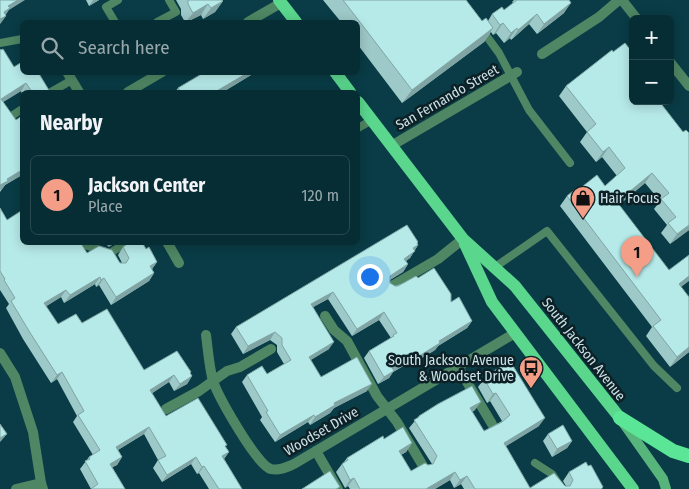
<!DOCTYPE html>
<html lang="en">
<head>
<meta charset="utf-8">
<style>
  :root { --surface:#072d34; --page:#10353c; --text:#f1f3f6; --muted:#98a8ac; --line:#28494f; --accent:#f49e88 }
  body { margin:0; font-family:"Fira Sans Condensed",sans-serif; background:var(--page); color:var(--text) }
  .controls { position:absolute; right:15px; top:15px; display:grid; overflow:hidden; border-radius:8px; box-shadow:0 2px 12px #0003 }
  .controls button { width:45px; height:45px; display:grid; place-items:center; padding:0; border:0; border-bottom:1px solid var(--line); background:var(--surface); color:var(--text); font:25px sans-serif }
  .you { position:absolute; left:369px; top:276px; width:18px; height:18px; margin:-12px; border:4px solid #fff; border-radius:50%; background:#1a73e8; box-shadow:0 0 0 8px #1a73e833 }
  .badge { display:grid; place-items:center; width:32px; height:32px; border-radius:50%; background:var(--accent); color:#111; font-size:16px; font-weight:700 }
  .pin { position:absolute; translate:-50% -41px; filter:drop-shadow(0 1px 2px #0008) }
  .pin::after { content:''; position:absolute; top:26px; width:18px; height:15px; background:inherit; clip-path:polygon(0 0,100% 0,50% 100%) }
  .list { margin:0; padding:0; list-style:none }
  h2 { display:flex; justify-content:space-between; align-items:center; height:65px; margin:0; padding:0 20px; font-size:21px }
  h2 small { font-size:16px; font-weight:400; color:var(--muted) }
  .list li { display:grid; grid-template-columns:32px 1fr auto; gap:15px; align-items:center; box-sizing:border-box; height:80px; margin:0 10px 10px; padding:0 10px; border:1px solid var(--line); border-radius:8px }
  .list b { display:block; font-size:19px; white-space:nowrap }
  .list p { margin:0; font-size:16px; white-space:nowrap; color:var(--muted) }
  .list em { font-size:16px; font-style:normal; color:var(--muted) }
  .icon { flex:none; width:28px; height:28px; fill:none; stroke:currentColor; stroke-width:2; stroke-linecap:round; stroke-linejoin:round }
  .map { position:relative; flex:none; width:689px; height:489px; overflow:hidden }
  .search { position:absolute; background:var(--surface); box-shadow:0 2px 12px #0003; left:20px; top:20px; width:340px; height:55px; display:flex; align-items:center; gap:12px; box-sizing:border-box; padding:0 18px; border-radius:8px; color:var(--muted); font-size:19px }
  .panel { position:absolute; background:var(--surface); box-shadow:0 2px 12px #0003; left:20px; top:90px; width:340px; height:155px; border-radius:8px }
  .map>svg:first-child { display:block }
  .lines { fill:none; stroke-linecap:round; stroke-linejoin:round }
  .service { stroke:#4f8663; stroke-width:8 }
  .minor { stroke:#4f8663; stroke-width:10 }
  .secondary { stroke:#57b47b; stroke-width:10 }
  .primary { stroke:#5ad68d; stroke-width:12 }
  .trunk { stroke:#5ae696; stroke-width:14 }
  .wall { fill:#9dc9c8 }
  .shaded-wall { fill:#7fa4a3 }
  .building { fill:#b6eae9; stroke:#7fa4a3 }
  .labels { text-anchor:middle; stroke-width:5; stroke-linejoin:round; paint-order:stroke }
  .street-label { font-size:14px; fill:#cae2e8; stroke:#0d2025 }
  .poi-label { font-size:14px; fill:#cae2e8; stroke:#0d2025; text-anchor:start }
</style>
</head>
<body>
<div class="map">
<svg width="689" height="489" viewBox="0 0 689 489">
  <rect width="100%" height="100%" fill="#093c46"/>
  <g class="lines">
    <!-- service -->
    <g class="service">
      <polyline points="115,22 106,7 118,0"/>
      <polyline points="157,22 176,12 169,0"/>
      <polyline points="482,30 499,53 529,110 570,163"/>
      <polyline points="0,43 22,39"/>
      <polyline points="51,92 72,80"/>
      <polyline points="13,115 22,109"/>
      <polyline points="358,128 372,120"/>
      <polyline points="81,244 104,251"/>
      <polyline points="113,258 110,253 128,242"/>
      <polyline points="495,267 547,231 654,366 677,388"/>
      <polyline points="535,463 552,474 562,489"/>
    </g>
    <!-- minor -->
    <g class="minor">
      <polyline points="622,0 637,19"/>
      <polyline points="248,22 281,3"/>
      <polyline points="542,54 599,17 619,0"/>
      <polyline points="670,62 689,86"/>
      <polyline points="67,72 79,92"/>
      <polyline points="128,92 162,72"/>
      <polyline points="391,146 517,72"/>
      <polyline points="167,242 179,263"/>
      <polyline points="390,287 438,259 463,239"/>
      <polyline points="325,316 334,330 347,341 377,396 397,422 423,466"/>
      <path d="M206 335C208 350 209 366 213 381 218 396 257 466 271 469 279 471 287 467 294 464L515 333"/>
      <polyline points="0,353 15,377 33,432 41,483 43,489"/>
      <polyline points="458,367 492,424"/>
      <polyline points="166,409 199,391 227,371 240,367 271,349"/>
      <polyline points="316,451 338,489"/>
      <polyline points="16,489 41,483"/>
    </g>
    <!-- secondary -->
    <polyline class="secondary" points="622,421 663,479 666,489"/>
    <!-- primary -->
    <g class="primary">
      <polyline points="279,0 296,22"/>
      <polyline points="335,72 350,92"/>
      <polyline points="358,102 463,239 515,286 620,418"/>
      <polyline points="465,244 492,302 633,489"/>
    </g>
    <!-- trunk -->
    <polyline class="trunk" points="620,418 673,451 689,456"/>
  </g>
  <!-- wall -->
  <g class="wall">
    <polygon points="86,0 99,0 89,6"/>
    <polygon points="176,0 222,0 223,1 215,12 203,19 201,15 187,22 185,22 181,15 181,9"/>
    <polygon points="323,0 466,0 482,21 488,21 492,14 504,10 513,3 512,2 514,0 569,0 564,13 537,34 529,24 511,40 510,38 504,43 496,33 493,35 491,32 484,42 402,103 358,45 358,22 341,22"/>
    <polygon points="0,49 14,67 38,73 50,92 22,92 22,94 21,91 3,102 16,120 22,116 22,175 5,185 0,192"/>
    <polygon points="613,52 633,101 683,132 689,133 689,230 670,244 661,233 667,225 654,209 660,201 645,183 619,205 681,287 689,352 670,367 646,336 652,327 560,206 567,196 578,190 605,186 617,176 602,157 596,162 580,142 587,132 559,96 566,86"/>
    <polygon points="205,72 256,72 223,92 175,92 178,88"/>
    <polygon points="0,208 7,220 22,242 87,253 122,263 118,255 123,247 146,249 157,262 152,269 154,273 149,281 111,305 99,285 96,287 95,284 64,303 61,297 46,306 58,324 82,323 144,370 191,372 190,373 192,376 187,384 174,391 169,382 152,393 166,416 225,447 229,452 224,459 242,489 209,489 199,473 197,474 191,464 162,482 153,468 158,460 144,434 118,450 122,457 117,465 112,467 125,489 91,489 80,469 89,457 93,455 73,422 77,416 57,379 51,383 23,339 6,308 9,304 0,290"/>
    <polygon points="418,242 417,244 418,245 410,258 406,261 408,264 403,272 390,280 390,283 395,286 418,278 451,302 472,321 467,328 438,346 435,350 414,363 412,361 393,372 389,378 378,384 364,358 369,351 391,338 379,320 352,336 328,299 313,307 329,349 310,360 321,377 367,391 334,408 330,413 310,425 308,422 275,442 260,420 262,417 242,382 247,375 267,374 284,364 277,352 277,345 270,340 243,354 231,334 236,327"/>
    <polygon points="489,374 539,426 506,446 530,488 566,486 563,481 569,472 603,487 602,489 464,489 461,484 454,488 450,480 435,489 350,489 348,486 345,488 336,472 342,464 344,462 347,458 384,439 412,443 406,452 401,455 411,471 432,464 409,428 419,416 475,410 472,412 484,431 502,421 490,401 487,403 478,387 484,379 487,377"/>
    <polygon points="548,434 572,441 567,448 552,457 543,441"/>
  </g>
  <!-- shaded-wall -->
  <g class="shaded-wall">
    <polygon points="18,0 25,0 9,10 5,16 0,19 8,6"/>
    <polygon points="93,0 99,0 89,6"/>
    <polygon points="223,1 215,12 203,19 211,8"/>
    <polygon points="571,3 564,13 537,34 544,24"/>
    <polygon points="208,4 201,15 186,22 193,13"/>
    <polygon points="537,14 529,24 511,40 518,30"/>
    <polygon points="6,16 1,23 0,24 0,19"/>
    <polygon points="503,23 496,33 493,35 500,25"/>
    <polygon points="493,28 484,42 402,103 412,90"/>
    <polygon points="517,28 510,38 504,43 511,33"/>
    <polygon points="249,72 256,72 223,92 215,92"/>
    <polygon points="26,83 21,91 0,104 1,99"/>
    <polygon points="609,147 602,157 596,162 603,152"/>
    <polygon points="22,170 22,175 5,185 3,188 0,190 0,185 7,179"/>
    <polygon points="652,173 645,183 610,212 617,202"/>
    <polygon points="689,225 689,230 670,244 677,234"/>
    <polygon points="109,242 117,242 109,247 107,246"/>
    <polygon points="418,242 414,248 418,245 410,258 399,266"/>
    <polygon points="157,262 152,269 150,266"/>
    <polygon points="408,264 403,272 384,283 390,276"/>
    <polygon points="154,273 149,281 111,305 116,297"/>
    <polygon points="689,276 689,281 672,294 679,284"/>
    <polygon points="100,277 95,284 64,303 70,295"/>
    <polygon points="104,278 99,285 96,287 101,280"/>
    <polygon points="66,290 61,297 39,311 44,303"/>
    <polygon points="333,292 328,299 306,311 311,304"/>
    <polygon points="384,312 379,320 352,336 357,329"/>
    <polygon points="472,321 467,328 438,346 435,350 414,363 419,356 439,341"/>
    <polygon points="275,332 270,340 243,354 248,346"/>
    <polygon points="334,342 329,349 303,365 309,357"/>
    <polygon points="689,347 689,352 670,367 677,357"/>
    <polygon points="418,353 412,361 393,372 389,378 378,384 384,377 392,368"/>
    <polygon points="62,372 57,379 51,383 57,375"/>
    <polygon points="174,375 169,382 145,398 150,390"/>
    <polygon points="192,376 187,384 174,391 180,384"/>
    <polygon points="372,384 367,391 334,408 330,413 310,425 315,417 334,403"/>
    <polygon points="496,393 490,401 487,403 493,394"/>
    <polygon points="481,402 475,410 464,417 470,408"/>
    <polygon points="314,415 308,422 275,442 280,435"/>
    <polygon points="545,418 539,426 498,451 504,443"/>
    <polygon points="149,427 144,434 111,454 116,447"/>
    <polygon points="7,434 1,441 0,442 0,438"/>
    <polygon points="572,441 567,448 552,457 557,449"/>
    <polygon points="412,443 406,452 393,459 399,451"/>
    <polygon points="229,452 223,459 222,456"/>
    <polygon points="122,457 117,465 104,472 110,464"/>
    <polygon points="196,457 191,464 162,482 167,475"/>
    <polygon points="204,466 199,473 197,474 202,467"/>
    <polygon points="455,472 450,480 435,489 426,489"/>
    <polygon points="467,476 461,484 454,488 460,480"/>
    <polygon points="354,478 348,486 345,488 350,480"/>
  </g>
  <!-- building -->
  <g class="building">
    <polygon points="0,0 18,0 8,6 10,8 4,12 6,16 0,19"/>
    <polygon points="188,0 222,0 223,1 211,8 208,4 193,13 188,4"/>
    <polygon points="343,0 466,0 482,21 486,18 493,28 412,90"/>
    <polygon points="517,0 569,0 571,3 544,24 537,14 518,30 517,28 511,33 503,23 500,25 492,14 502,7 504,10"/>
    <polygon points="625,43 633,53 633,101 659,101 683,132 686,130 689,133 689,225 677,234 668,223 676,217 661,199 669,193 652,173 617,202 669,270 689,255 689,276 679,284 689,297 689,347 677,357 653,326 661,320 567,196 577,188 578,190 597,175 605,186 625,168 609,147 603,152 587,132 596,124 566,86 612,50 613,52"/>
    <polygon points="0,49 1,50 3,49 14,67 22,62 22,72 38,72 50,92 32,92 26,83 1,99 16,120 22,116 22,170 7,179 8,181 0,185"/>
    <polygon points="205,72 249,72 215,92 181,92 178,88"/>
    <polygon points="0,208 7,220 21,211 22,214 22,242 80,242 87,253 99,246 112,250 120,263 126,263 129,258 123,247 130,242 142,242 146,249 149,247 157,262 150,266 154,273 116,297 104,278 101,280 100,277 70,295 66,290 44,303 58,324 76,314 82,323 107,309 144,370 177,351 191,372 190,373 192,376 180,384 174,375 150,390 166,416 198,398 227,445 225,446 229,452 222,456 242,489 219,489 204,466 202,467 196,457 167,475 158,460 166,456 149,427 116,447 122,457 110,464 125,489 91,489 98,484 85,461 90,459 89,457 100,450 78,415 84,411 62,372 57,375 29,331 11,301 15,298 4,280 5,279 0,271"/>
    <polygon points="407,225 418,242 417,243 418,245 413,248 415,251 404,259 408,264 390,276 390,283 395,286 398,286 416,276 418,278 434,268 451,294 451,302 459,297 472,321 439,341 440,343 419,356 418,353 392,368 394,371 384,377 369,351 394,336 393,335 397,333 384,312 357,329 333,292 311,304 334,342 309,357 321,377 357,357 372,384 334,403 335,405 315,417 314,415 280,435 266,412 268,411 247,375 262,366 267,374 291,360 282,345 282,338 275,332 248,346 236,327"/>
    <polygon points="510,361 545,418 504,443 530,488 554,473 565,486 570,486 573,480 569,472 586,462 588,466 591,465 603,487 601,489 475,489 467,476 460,480 455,472 426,489 360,489 354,478 350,480 342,464 348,460 347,458 383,436 384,439 403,427 412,443 399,451 411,471 425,463 428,465 433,464 437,456 414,420 419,417 419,416 438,404 472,386 481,402 470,408 484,431 502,422 510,415 496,393 493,394 484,379 490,375 489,374"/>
    <polygon points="0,424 7,434 0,438"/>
    <polygon points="563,425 572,441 557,449 548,434"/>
    <polygon points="330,471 340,487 336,489 302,489"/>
  </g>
  <!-- icons -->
  <defs>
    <g id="shop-pin" transform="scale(1.25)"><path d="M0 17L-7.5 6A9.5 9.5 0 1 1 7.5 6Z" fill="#f49e88" stroke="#0d2025"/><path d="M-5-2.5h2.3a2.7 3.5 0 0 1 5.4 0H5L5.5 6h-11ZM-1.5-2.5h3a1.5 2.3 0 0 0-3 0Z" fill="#111"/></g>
    <g id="bus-pin" transform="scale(1.25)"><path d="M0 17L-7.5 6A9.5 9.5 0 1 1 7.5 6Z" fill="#f49e88" stroke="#0d2025"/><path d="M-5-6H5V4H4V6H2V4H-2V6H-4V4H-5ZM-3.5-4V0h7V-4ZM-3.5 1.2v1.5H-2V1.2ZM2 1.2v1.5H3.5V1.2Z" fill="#111"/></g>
  </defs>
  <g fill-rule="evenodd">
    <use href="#shop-pin" x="583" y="198"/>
    <use href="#bus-pin" x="531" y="368"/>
  </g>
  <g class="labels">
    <!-- street labels -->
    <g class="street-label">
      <text transform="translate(447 97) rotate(-30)" y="5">San Fernando Street</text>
      <text transform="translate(584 349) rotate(52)" y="5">South Jackson Avenue</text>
      <text transform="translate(321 431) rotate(-30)" y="5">Woodset Drive</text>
    </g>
    <!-- poi labels -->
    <g class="poi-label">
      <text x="600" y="203">Hair Focus</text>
      <text x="514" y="365" text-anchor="end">South Jackson Avenue<tspan x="514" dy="16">&amp; Woodset Drive</tspan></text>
    </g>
  </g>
</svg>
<div class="controls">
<button>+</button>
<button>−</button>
</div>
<div class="you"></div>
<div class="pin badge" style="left:637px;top:277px">1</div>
<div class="search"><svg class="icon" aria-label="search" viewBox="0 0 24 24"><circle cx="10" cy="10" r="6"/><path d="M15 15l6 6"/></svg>Search here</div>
<section class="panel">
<h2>Nearby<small></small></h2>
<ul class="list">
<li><span class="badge">1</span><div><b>Jackson Center</b><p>Place</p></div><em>120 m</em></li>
</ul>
</section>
</div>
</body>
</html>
